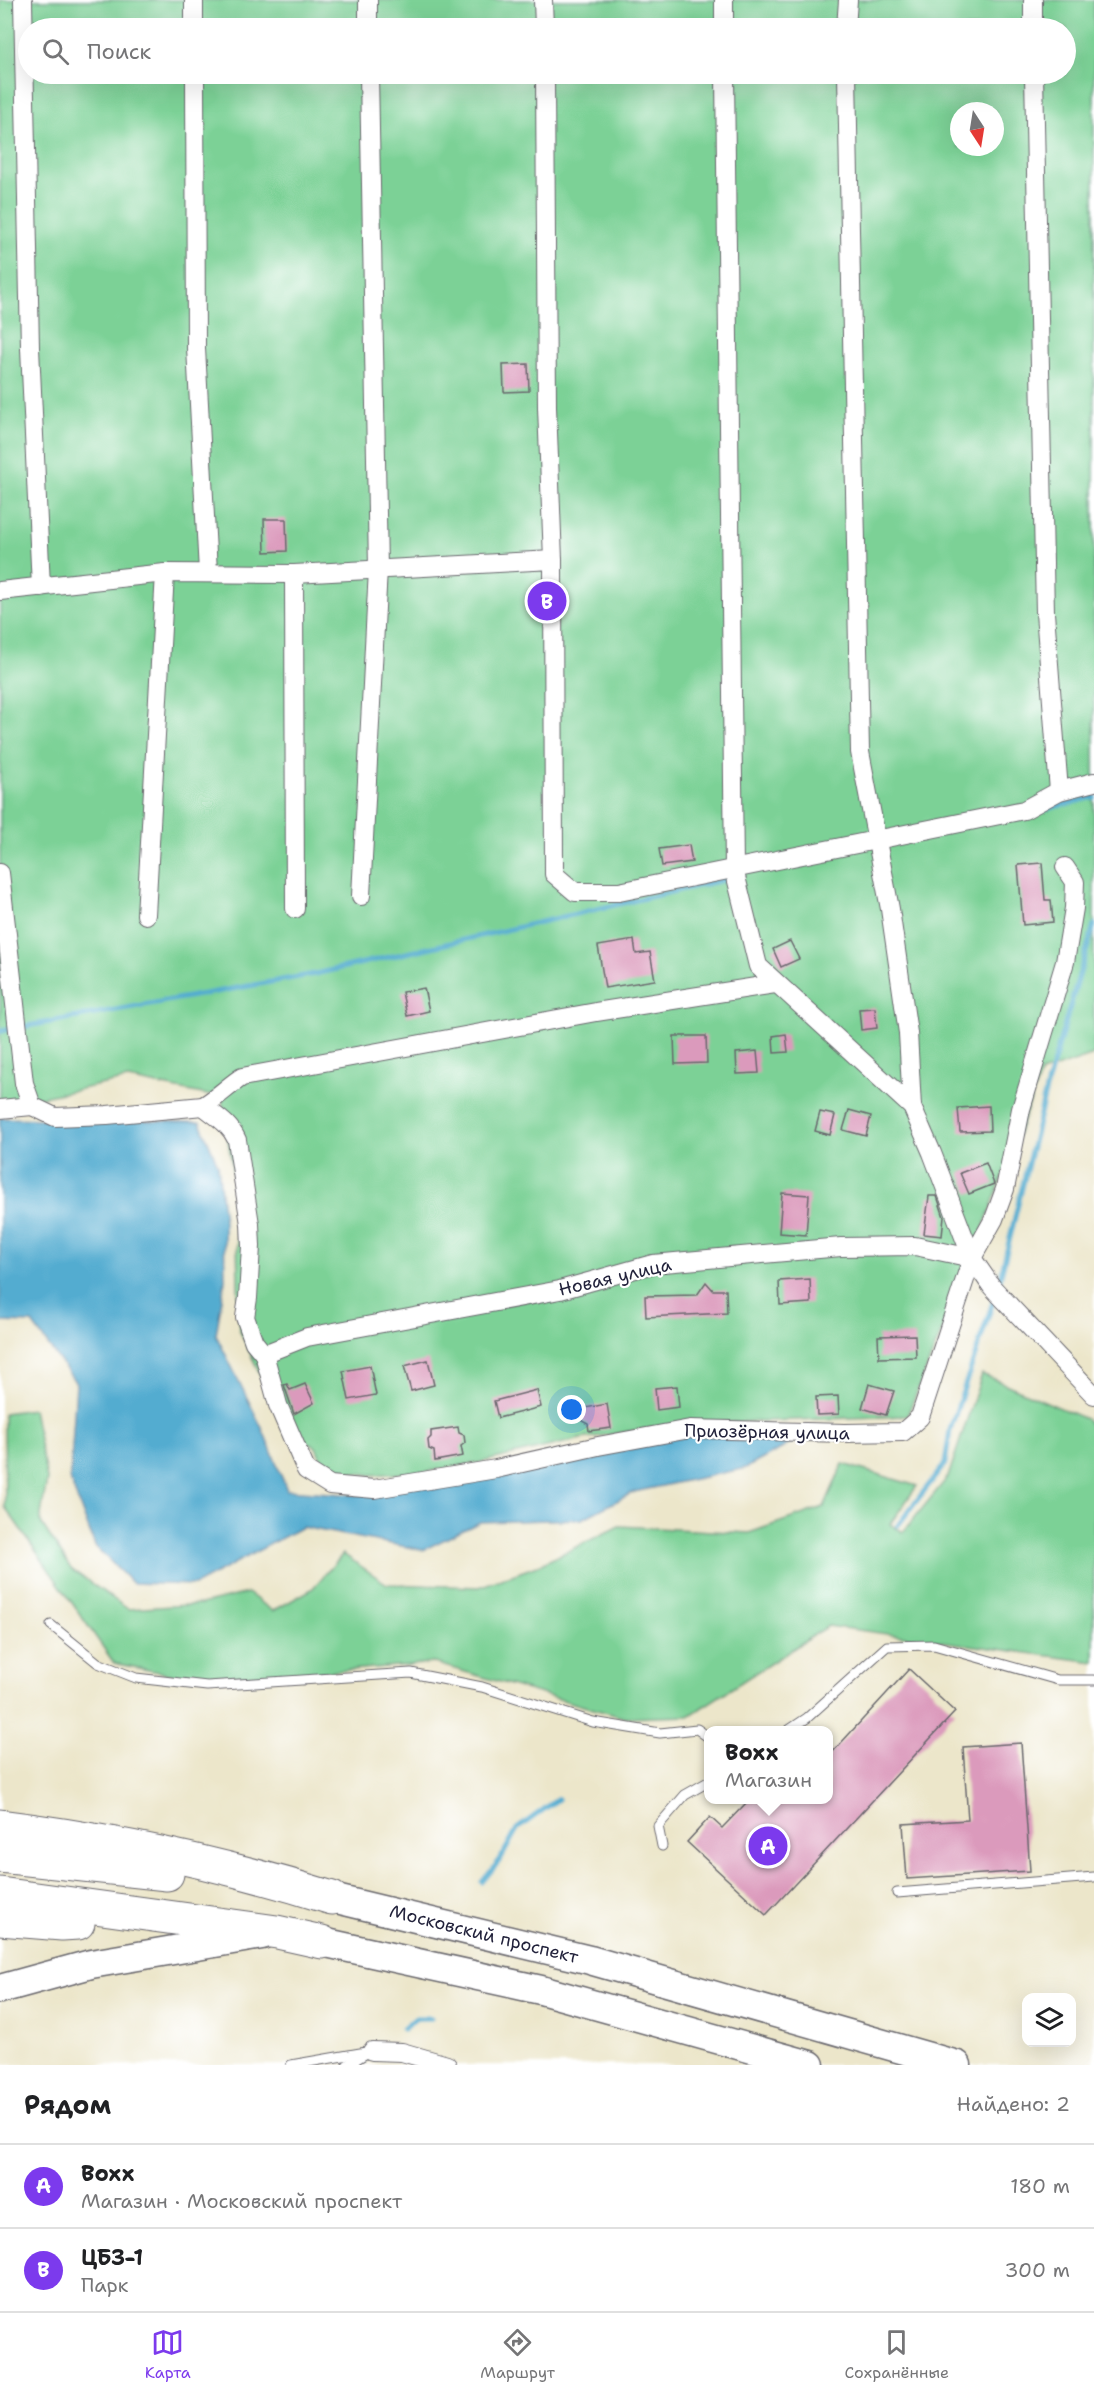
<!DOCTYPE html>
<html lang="ru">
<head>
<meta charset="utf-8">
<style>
  :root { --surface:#fff; --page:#f6f6f6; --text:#202124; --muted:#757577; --line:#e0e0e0; --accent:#7c3aed }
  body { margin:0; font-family:"Shantell Sans",sans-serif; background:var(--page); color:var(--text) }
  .controls { position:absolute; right:18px; bottom:18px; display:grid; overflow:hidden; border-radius:12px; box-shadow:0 6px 24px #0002 }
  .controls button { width:54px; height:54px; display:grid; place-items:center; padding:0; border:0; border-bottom:2px solid var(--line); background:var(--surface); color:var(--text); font:30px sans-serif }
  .compass { position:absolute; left:950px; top:102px; width:54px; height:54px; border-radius:50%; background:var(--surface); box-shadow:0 6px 24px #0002; rotate:168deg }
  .you { position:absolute; left:572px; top:1410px; width:21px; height:21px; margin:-15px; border:4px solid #fff; border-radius:50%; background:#1a73e8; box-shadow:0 0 0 9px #1a73e833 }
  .badge { display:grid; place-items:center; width:39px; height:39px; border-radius:50%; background:var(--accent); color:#fff; font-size:20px; font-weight:700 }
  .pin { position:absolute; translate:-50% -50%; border:3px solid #fff; box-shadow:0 2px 6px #0006 }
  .popup { position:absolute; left:704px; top:1726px; width:129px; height:78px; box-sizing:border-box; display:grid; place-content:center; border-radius:12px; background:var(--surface); filter:drop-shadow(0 2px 4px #0005); font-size:20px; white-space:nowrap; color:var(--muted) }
  .popup b { font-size:22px; color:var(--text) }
  .popup::after { content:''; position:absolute; left:50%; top:100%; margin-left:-12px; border:12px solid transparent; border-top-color:var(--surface) }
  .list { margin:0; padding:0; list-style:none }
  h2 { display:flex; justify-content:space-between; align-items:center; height:78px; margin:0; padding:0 24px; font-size:26px }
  h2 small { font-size:20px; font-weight:400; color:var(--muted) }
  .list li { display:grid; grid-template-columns:39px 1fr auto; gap:18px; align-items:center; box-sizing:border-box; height:84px; padding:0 24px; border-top:2px solid var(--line) }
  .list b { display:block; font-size:22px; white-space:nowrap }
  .list p { margin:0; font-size:20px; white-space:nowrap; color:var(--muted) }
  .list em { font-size:20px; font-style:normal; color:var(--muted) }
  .icon { flex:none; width:33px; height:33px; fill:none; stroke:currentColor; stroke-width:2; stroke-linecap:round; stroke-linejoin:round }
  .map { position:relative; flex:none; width:1094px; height:2065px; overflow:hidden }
  .search { position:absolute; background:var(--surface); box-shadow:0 6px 24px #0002; left:18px; right:18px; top:18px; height:66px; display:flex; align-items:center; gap:15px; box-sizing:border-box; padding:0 21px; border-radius:33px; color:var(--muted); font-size:22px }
  .sheet { height:246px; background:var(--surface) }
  nav { display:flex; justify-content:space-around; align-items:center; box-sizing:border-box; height:84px; border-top:2px solid var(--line); background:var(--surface); font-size:16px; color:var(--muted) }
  nav a { display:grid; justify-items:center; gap:3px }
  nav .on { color:var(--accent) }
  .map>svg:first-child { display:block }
  .green { fill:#7bd196; stroke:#4e7a68; stroke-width:1.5; fill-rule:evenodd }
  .water { fill:#53acd0; stroke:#3a6786; stroke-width:1.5 }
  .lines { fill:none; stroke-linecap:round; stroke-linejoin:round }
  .stream { stroke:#53acd0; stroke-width:5 }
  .building { fill:#db9abc }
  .lane-casing { stroke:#69676d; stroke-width:11 }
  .street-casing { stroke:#69676d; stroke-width:20 }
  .primary-casing { stroke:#69676d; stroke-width:31 }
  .highway-casing { stroke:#69676d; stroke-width:35 }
  .lane { stroke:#fff; stroke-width:9 }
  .street { stroke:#fff; stroke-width:18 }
  .primary { stroke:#fff; stroke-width:28 }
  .highway { stroke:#fff; stroke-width:33 }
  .labels { text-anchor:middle; stroke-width:4.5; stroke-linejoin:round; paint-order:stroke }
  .street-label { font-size:18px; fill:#22223b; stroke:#fff }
</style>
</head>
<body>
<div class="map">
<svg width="1094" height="2065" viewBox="0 0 1094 2065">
  <rect width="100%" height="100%" fill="#fff"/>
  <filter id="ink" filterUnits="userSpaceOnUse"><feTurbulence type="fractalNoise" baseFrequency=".0167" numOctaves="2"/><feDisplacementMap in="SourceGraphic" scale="12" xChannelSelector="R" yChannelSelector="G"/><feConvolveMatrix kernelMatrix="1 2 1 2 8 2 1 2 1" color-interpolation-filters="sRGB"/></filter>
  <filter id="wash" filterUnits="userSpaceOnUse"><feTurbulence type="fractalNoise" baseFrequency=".008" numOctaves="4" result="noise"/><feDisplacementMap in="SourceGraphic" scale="24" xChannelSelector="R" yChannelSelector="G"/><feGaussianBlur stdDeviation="1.35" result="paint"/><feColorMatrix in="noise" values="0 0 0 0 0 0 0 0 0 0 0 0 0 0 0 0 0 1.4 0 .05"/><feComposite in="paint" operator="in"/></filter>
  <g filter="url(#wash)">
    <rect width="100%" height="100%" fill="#ece6ca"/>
    <!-- green -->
    <g class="green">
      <path d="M0 0H1094V1055L1041 1073 972 1258 907 1416 677 1424 581 1439 478 1463 425 1472 372 1475 348 1472 321 1459 316 1447 287 1433 239 1329 236 1196 222 1098 128 1079 0 1106ZM28 28H1066V74H28ZM959 111H995V147H959Z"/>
      <polygon points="982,1374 1086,1419 1094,1429 1094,1662 828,1626 689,1716 625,1718 434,1663 289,1675 183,1677 114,1663 5,1507 4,1413 33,1409 47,1479 40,1521 71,1569 128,1609 201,1604 248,1593 273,1611 312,1589 343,1554 387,1584 479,1587 537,1566 619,1526 749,1533 824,1507 843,1464 917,1486 890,1524 903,1532 948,1477"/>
    </g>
    <!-- water -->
    <polygon class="water" points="0,1118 200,1122 218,1165 224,1221 225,1280 216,1335 263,1430 287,1490 357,1495 702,1431 792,1443 746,1468 634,1492 582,1519 480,1522 423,1550 302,1527 195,1585 132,1583 95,1546 70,1480 76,1383 32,1323 0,1322"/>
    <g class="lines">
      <!-- stream -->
      <g class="stream">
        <polyline points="1037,811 1094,797"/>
        <polyline points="0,1031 315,974 732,878"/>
        <polyline points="998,1287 1047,1085 1094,925"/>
        <polyline points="898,1525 945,1464 950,1430 995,1296"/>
        <polyline points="482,1882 500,1860 517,1829 558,1799"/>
        <polyline points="403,2029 416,2018 431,2018"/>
      </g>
    </g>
    <g id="blocks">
      <!-- building -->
      <g class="building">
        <polygon points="528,364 529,391 504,392 503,365"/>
        <polygon points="264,519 286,519 287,551 265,552"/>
        <polygon points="689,845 692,862 662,866 659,849"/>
        <polygon points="1042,863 1045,900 1051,900 1053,922 1023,925 1018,865"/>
        <polygon points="634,940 636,954 650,952 655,980 605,988 598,946"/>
        <polygon points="790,941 799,959 781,967 773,949"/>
        <polygon points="424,988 429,1011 407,1016 402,992"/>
        <polygon points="875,1008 877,1028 861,1030 859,1009"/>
        <polygon points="786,1034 788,1052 774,1053 773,1036"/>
        <polygon points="674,1036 706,1036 707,1063 675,1064"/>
        <polygon points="757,1051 759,1073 737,1074 736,1053"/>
        <polygon points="989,1106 990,1131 960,1132 958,1108"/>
        <polygon points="849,1110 871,1116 866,1136 843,1130"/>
        <polygon points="820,1112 835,1115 830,1135 815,1131"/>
        <polygon points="986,1163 994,1184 969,1194 960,1173"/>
        <polygon points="782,1193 809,1195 806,1235 779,1233"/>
        <polygon points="929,1196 937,1196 944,1217 942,1236 924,1234"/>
        <polygon points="810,1279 811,1303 780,1305 779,1281"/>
        <polygon points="706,1282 713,1290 726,1290 727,1313 646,1317 645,1296 697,1295"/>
        <polygon points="915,1335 916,1357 879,1358 878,1336"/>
        <polygon points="428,1360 434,1385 411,1391 404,1366"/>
        <polygon points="370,1366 376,1395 349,1400 343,1371"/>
        <polygon points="287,1384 290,1390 305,1384 314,1403 294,1414 284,1385"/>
        <polygon points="869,1384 894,1391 886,1415 862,1408"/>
        <polygon points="677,1386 679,1407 657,1410 655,1388"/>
        <polygon points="537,1390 541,1407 498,1418 494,1401"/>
        <polygon points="838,1396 839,1414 817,1415 816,1397"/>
        <polygon points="607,1404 611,1428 589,1431 588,1424 582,1421 579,1409"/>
        <polygon points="458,1427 459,1433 464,1435 465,1443 461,1446 463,1456 435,1461 434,1451 429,1449 428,1440 431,1437 431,1431"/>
        <polygon points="909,1669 955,1712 766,1915 687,1842 710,1817 722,1828 749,1800 828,1800 828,1757"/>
        <polygon points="1021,1743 1030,1871 907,1879 903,1824 968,1820 963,1747"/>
      </g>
    </g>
  </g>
  <g filter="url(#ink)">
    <use href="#blocks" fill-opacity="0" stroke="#69676d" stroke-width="1.5"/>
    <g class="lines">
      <!-- lane casing -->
      <g class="lane-casing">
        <g id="lane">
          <polyline points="51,1625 98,1663 136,1678 207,1686 411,1673 482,1687 593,1722 660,1733 697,1729 708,1737"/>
          <polyline points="789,1730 807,1718 887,1646 934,1645 1058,1680 1094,1680"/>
          <polyline points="662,1846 658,1826 685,1795 708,1782"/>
          <polyline points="897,1893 1094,1877"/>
          <polyline points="291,2065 372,2051"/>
          <polyline points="347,2065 365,2054"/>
        </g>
      </g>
      <!-- street casing -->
      <g class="street-casing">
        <g id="street">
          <polyline points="23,0 30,348 41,587"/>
          <polyline points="194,0 194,28"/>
          <polyline points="368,0 368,28"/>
          <polyline points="543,0 544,28"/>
          <polyline points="724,0 724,28"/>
          <polyline points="1033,0 1033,28"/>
          <polyline points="846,28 848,0"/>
          <polyline points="195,74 196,348 208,572"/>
          <polyline points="545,74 547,407 553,560"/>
          <polyline points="725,74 734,869 758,966 912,1107 932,1153 972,1258 992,1287 1094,1395"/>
          <polyline points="847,74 860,752 890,909 908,1033 912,1107"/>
          <polyline points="1034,74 1045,613 1059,791"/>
          <polyline points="294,574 295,909"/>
          <polyline points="0,591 165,573 294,574 553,560 554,874 575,892 619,892 1024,810 1059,791 1094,782"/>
          <path d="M0 873 24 1083 32 1106 55 1117 107 1115 203 1106C217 1098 228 1086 242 1077L596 1012 775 984"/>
          <polyline points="361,896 378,569 369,74"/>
          <polyline points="146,915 165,573"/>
          <path d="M203 1106C217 1117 229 1123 237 1140L250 1224 251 1246 248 1298 245 1317 254 1342 264 1354 307 1337 560 1290 653 1264 841 1247 915 1246 972 1258"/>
          <polyline points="0,1109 32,1106"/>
          <polyline points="264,1354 278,1405 306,1470 330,1485 374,1489 496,1469 598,1446 690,1429 845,1433 903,1432 920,1417 972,1258 994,1219 1005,1189 1021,1109 1065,962 1074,908 1075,882 1065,867"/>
          <polyline points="372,2051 402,2052 447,2065"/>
        </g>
      </g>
      <!-- primary casing -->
      <g class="primary-casing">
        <g id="primary">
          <polyline points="332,1898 590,1960 957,2065"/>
          <polyline points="322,1942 541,1990 810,2065"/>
          <polyline points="0,1989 91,1964 262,1935"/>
        </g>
      </g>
      <!-- highway casing -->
      <g class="highway-casing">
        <g id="highway">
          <path d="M0 1826C113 1840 224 1864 332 1898"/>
          <polyline points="0,1856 167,1874"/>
          <polyline points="0,1894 277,1932 322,1942"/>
          <polyline points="0,1919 62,1924 78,1923"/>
        </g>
      </g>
      <!-- lane -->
      <use href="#lane" class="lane"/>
      <!-- street -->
      <use href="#street" class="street"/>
      <!-- primary -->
      <use href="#primary" class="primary"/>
      <!-- highway -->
      <use href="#highway" class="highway"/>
    </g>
  </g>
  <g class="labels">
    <!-- street labels -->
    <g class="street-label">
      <text transform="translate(615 1277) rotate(-13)" y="6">Новая улица</text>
      <text transform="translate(767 1432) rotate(1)" y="6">Приозёрная улица</text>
      <text transform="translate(484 1934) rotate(14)" y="6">Московский проспект</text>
    </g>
  </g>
</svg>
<div class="controls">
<button><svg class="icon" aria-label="layers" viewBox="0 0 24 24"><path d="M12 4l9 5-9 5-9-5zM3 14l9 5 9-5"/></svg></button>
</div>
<svg class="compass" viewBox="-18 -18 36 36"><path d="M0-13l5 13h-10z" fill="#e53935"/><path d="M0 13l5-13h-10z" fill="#757577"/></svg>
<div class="you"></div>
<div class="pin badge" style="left:768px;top:1846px">A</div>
<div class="popup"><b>Boxx</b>Магазин</div>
<div class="pin badge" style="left:547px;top:601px">B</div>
<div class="search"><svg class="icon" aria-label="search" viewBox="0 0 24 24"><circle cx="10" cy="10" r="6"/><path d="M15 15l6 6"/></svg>Поиск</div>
</div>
<section class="sheet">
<h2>Рядом<small>Найдено: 2</small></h2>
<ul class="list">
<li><span class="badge">A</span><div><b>Boxx</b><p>Магазин · Московский проспект</p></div><em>180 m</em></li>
<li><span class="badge">B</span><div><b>ЦБЗ-1</b><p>Парк</p></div><em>300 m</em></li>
</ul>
</section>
<nav>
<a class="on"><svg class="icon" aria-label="map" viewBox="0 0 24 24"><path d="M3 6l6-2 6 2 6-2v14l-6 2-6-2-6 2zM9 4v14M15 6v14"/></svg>Карта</a>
<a><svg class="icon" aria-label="directions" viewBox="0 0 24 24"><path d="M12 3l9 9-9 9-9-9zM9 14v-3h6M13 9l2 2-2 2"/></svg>Маршрут</a>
<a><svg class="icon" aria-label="saved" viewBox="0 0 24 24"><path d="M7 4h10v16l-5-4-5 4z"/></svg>Сохранённые</a>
</nav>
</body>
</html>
